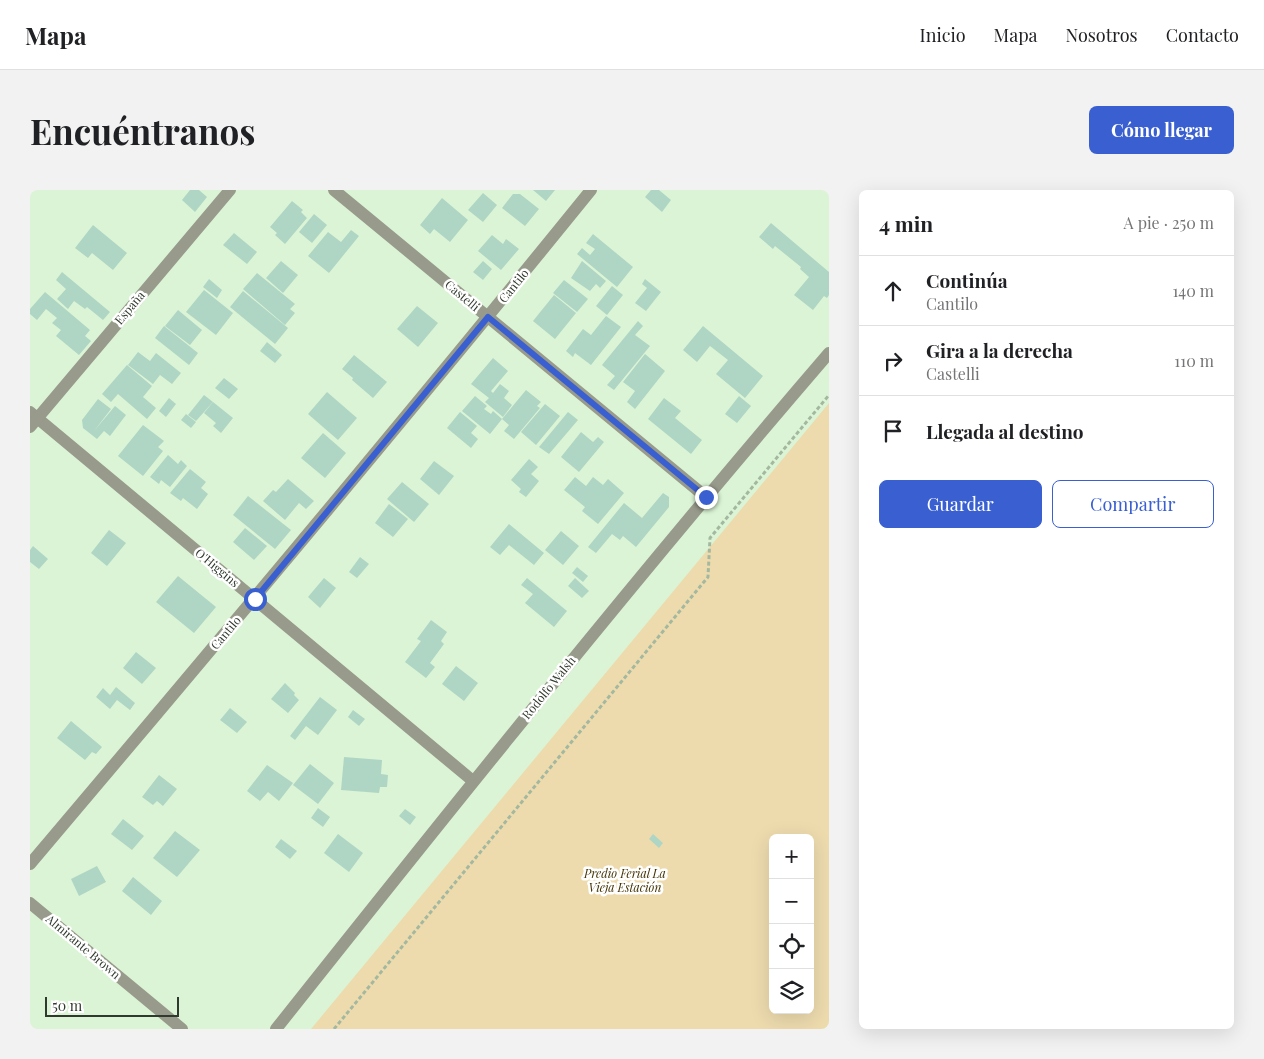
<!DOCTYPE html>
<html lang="es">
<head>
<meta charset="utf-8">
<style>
  :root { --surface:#fff; --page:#f2f2f2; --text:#202124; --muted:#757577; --line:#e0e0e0; --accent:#395fd0 }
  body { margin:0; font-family:"Playfair Display",serif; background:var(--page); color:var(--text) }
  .controls { position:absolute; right:15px; bottom:15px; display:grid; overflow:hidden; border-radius:8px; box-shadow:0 5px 20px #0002 }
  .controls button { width:45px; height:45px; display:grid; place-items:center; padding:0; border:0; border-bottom:1px solid var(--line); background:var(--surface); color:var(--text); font:25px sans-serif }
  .scale { position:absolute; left:15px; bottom:12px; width:134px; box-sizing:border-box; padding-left:5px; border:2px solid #30392d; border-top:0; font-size:14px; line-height:18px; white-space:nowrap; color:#30392d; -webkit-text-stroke:4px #fff; paint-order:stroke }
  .stop { position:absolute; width:15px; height:15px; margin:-11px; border:4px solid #395fd0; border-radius:50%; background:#fff }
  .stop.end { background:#395fd0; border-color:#fff; box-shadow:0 1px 5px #0008 }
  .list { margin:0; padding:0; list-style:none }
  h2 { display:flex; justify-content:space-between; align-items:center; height:65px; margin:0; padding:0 20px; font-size:21px }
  h2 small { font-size:16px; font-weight:400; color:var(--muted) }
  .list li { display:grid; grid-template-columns:32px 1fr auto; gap:15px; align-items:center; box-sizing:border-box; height:70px; padding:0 20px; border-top:1px solid var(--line) }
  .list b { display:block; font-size:19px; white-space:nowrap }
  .list p { margin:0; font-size:16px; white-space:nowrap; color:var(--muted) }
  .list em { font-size:16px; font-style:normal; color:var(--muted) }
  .actions { display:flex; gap:10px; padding:15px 20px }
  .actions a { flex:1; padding:11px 0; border:1px solid var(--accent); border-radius:8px; text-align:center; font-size:18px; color:var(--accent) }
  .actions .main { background:var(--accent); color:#fff }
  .icon { flex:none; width:28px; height:28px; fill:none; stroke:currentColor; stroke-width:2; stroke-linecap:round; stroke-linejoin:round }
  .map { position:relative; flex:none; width:799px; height:839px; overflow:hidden; border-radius:8px }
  header { display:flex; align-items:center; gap:30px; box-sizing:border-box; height:70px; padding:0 25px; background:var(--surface); border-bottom:1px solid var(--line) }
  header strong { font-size:24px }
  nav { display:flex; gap:28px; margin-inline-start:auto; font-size:18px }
  .intro { display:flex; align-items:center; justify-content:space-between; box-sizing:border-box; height:120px; padding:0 30px }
  h1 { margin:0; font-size:35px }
  .button { padding:12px 22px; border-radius:8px; background:var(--accent); color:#fff; font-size:18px; font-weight:700 }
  main { display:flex; gap:30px; padding:0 30px }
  aside { flex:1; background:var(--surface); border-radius:8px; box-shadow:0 5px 20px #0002 }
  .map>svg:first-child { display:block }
  .green { fill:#eddbae; fill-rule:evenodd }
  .building { fill:#afd6c4 }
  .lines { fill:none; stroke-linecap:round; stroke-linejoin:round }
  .path { stroke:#a4b89f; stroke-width:3; stroke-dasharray:4 2.5; stroke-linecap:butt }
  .minor { stroke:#989a8b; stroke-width:12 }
  .route { stroke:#395fd0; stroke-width:6 }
  .labels { text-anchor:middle; stroke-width:5; stroke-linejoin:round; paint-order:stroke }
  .street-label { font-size:12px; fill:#30392d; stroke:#fff }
  .park-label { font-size:12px; font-style:italic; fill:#433405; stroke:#fff }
</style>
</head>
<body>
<header>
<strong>Mapa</strong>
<nav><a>Inicio</a><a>Mapa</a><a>Nosotros</a><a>Contacto</a></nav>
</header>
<div class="intro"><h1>Encuéntranos</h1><a class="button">Cómo llegar</a></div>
<main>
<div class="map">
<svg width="799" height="839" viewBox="0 0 799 839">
  <rect width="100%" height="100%" fill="#dbf4d5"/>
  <!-- green -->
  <path class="green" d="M799 213V839H281ZM743 648H780V820H743Z"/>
  <!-- building -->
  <g class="building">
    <polygon points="160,0 169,0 177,7 165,22 152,10"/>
    <polygon points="503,0 525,0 516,11"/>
    <polygon points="621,0 629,0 641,10 632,22 615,7"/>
    <polygon points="453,3 467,15 453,32 438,20"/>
    <polygon points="483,4 490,4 509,19 495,36 472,18"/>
    <polygon points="412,8 438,30 420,52 404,39 400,44 390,35"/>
    <polygon points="262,11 273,20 271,22 277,28 255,54 245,45 247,43 240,37"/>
    <polygon points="284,24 297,35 282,53 269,42"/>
    <polygon points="741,33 799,82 799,105 797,108 794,106 783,120 764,105 779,87 770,79 771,77 745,56 743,59 729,47"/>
    <polygon points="63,35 97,63 83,80 62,63 58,68 45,58"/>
    <polygon points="321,40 329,46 299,83 278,66 298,42 311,52"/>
    <polygon points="204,43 227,62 217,74 193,55"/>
    <polygon points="563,44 603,77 587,97 547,64 552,58 560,65 565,59 556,53"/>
    <polygon points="462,45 473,54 476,49 489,59 471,80 448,61"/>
    <polygon points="251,71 268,85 253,103 236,88"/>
    <polygon points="453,71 462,79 453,90 443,82"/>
    <polygon points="552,71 576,91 570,98 566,94 560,101 541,88"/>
    <polygon points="32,82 80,122 73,130 57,117 55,119 44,111 38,119 27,109 36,99 26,90"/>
    <polygon points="227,83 265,114 260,119 265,123 255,135 213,99"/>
    <polygon points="179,89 192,100 187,108 173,97"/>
    <polygon points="615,89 631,102 616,121 605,113 617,98 612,94"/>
    <polygon points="534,90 558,109 547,122 523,103"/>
    <polygon points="582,96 593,105 577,125 566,116"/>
    <polygon points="174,100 203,123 186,145 156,122"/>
    <polygon points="213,101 258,138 245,154 200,117"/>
    <polygon points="15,102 60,140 55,146 61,151 49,165 26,146 31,140 22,133 27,128 16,119 7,130 0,124 0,119"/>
    <polygon points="524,105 546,123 525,149 503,131"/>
    <polygon points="387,116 408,133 388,157 367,139"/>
    <polygon points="148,120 172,140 160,155 135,136"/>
    <polygon points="576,126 591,137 561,175 545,163 543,167 536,161 553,139 561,145"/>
    <polygon points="608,131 613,136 605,145 620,156 584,200 577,195 585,186 572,175"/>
    <polygon points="134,136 168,163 159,175 125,148"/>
    <polygon points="673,136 733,186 715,208 686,184 698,170 680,156 667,172 653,160"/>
    <polygon points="237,152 252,165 245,173 230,161"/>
    <polygon points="108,162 120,171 126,163 151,183 142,194 130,185 123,194 98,175"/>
    <polygon points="615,164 635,181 605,219 597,212 605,201 593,192"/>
    <polygon points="324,165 357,192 343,208 322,190 323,188 312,179"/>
    <polygon points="463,168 478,181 461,201 463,203 470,194 479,201 474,208 482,215 473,227 455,212 459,208 441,194"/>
    <polygon points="97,175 122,196 113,207 126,218 117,229 88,204 81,212 72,204"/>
    <polygon points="194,188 208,199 199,209 185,198"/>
    <polygon points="496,200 511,212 507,216 510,218 484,249 474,241 479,235 472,229"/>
    <polygon points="297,202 327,228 308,250 278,224"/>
    <polygon points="174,205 183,212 166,231 158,225"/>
    <polygon points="445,206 457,216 454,219 461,224 463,221 472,229 460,244 432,221"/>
    <polygon points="709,206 721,216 707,233 695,224"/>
    <polygon points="139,208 146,214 136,227 129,221"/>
    <polygon points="634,208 651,221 645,228 672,250 661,264 618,229"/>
    <polygon points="68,209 81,219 64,241 85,216 96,225 80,246 74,241 67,249 53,238 52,230"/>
    <polygon points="183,212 203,228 191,243 183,236 186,233 174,223"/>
    <polygon points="515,214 530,226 506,255 491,242"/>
    <polygon points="430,222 447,236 441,243 448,249 441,258 417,238"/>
    <polygon points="538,222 548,230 519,264 509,257"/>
    <polygon points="156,224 166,232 161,238 151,230"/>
    <polygon points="113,235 134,251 128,257 133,261 113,286 88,266"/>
    <polygon points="551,242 563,252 568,247 574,252 549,282 531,267"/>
    <polygon points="293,243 316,263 295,288 271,268"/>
    <polygon points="138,265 148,274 151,270 157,276 140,297 131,290 129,294 120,287"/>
    <polygon points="499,269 508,277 501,284 509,291 496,307 489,302 491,299 481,290"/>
    <polygon points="404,271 424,286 409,305 390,289"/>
    <polygon points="160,279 176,292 171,298 178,304 167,319 153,308 151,311 140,303"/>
    <polygon points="545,287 556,296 563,287 573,295 578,289 594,303 568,334 552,321 555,317 534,300"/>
    <polygon points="258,289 284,311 276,319 269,313 255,330 233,311 243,300 246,302"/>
    <polygon points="372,292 399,314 384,332 357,309"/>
    <polygon points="633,303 639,307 639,317 606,357 593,346 590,350 582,344 566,363 558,357 594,313 612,328"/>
    <polygon points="218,306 261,340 245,359 203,325"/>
    <polygon points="359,314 378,329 363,347 345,333"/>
    <polygon points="479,334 514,363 504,375 479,355 470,365 460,357"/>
    <polygon points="215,338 237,356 224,370 203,352"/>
    <polygon points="79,340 96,353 77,376 61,363"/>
    <polygon points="531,341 549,356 533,375 515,360"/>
    <polygon points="3,356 18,369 9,379 0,372 0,360"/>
    <polygon points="330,367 339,374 327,388 319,382"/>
    <polygon points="547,377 558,386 553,392 542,383"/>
    <polygon points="148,386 186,417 164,443 126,412"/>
    <polygon points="294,388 306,398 290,418 278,407"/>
    <polygon points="497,388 537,421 524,437 495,413 503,404 491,395"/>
    <polygon points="545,388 559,401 552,408 538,396"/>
    <polygon points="401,430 417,442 411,451 414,454 400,473 405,477 396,488 375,472 391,451 387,449"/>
    <polygon points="106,462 126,478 112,494 93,478"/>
    <polygon points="426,476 448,493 434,511 412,494"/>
    <polygon points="255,493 265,503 264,505 269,510 258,523 241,509"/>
    <polygon points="86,497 105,513 100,520 87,510 80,519 66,507 73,498 80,505"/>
    <polygon points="290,507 307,520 288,545 276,536 265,550 260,546"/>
    <polygon points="200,518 217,532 207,543 190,530"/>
    <polygon points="323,520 335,529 329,536 318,527"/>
    <polygon points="41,531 72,557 66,564 62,562 55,570 27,548"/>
    <polygon points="314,567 352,570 351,584 358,585 357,597 350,597 349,603 311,600"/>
    <polygon points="280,574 304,593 288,614 263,595"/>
    <polygon points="237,575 263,593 249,611 238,602 230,611 217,601"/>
    <polygon points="129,585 147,599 133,616 127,611 123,615 112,607"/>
    <polygon points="288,618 300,627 293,637 281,628"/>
    <polygon points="375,619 386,627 380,635 369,626"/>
    <polygon points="93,629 114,646 102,660 81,644"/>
    <polygon points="145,641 170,660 147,687 123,668"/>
    <polygon points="308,644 333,663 319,682 294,663"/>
    <polygon points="623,644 633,653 629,658 619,649"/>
    <polygon points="251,649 267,661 260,669 245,657"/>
    <polygon points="67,676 76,692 49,706 41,689"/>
    <polygon points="103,687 132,711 121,725 92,701"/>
  </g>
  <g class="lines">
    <!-- path -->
    <polyline class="path" points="304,839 678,387 680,348 799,205"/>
    <!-- minor -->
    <g class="minor">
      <polyline points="304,0 676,307"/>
      <polyline points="0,222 443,591"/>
      <polyline points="0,237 200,0"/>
      <path d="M0 674C189 451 377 227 561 0"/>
      <polyline points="0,713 152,839"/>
      <path d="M246 839C427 611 609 384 799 163"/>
    </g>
  </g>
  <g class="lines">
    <!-- route -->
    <polyline class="route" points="225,409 458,127 676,307"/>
  </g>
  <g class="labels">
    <!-- street labels -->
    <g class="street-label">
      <text transform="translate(484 96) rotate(-51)" y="4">Cantilo</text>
      <text transform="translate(432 106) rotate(40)" y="4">Castelli</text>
      <text transform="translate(100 118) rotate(-50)" y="4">España</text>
      <text transform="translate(187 378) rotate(40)" y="4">O'Higgins</text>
      <text transform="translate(196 443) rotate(-50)" y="4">Cantilo</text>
      <text transform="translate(519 498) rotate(-51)" y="4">Rodolfo Walsh</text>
      <text transform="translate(53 757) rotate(40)" y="4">Almirante Brown</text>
    </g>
    <!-- park labels -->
    <g class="park-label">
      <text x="595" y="688">Predio Ferial La<tspan x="595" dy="14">Vieja Estación</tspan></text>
    </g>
  </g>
</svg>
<div class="controls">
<button>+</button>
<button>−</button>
<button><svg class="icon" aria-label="locate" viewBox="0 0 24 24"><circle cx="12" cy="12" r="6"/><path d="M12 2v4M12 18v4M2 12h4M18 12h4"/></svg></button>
<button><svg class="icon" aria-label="layers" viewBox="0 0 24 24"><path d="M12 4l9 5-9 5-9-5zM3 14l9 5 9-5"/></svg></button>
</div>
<div class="scale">50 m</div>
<div class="stop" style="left:225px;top:409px"></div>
<div class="stop end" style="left:676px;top:307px"></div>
</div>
<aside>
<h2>4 min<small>A pie · 250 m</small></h2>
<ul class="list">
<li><svg class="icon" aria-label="ahead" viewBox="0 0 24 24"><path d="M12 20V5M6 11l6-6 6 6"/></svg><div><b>Continúa</b><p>Cantilo</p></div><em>140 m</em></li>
<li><svg class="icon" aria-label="right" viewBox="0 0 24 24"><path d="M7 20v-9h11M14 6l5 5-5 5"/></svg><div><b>Gira a la derecha</b><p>Castelli</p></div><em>110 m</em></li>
<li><svg class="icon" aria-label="arrive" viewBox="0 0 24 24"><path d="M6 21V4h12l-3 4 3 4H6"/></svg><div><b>Llegada al destino</b></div></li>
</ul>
<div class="actions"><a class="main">Guardar</a><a>Compartir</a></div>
</aside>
</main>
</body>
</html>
